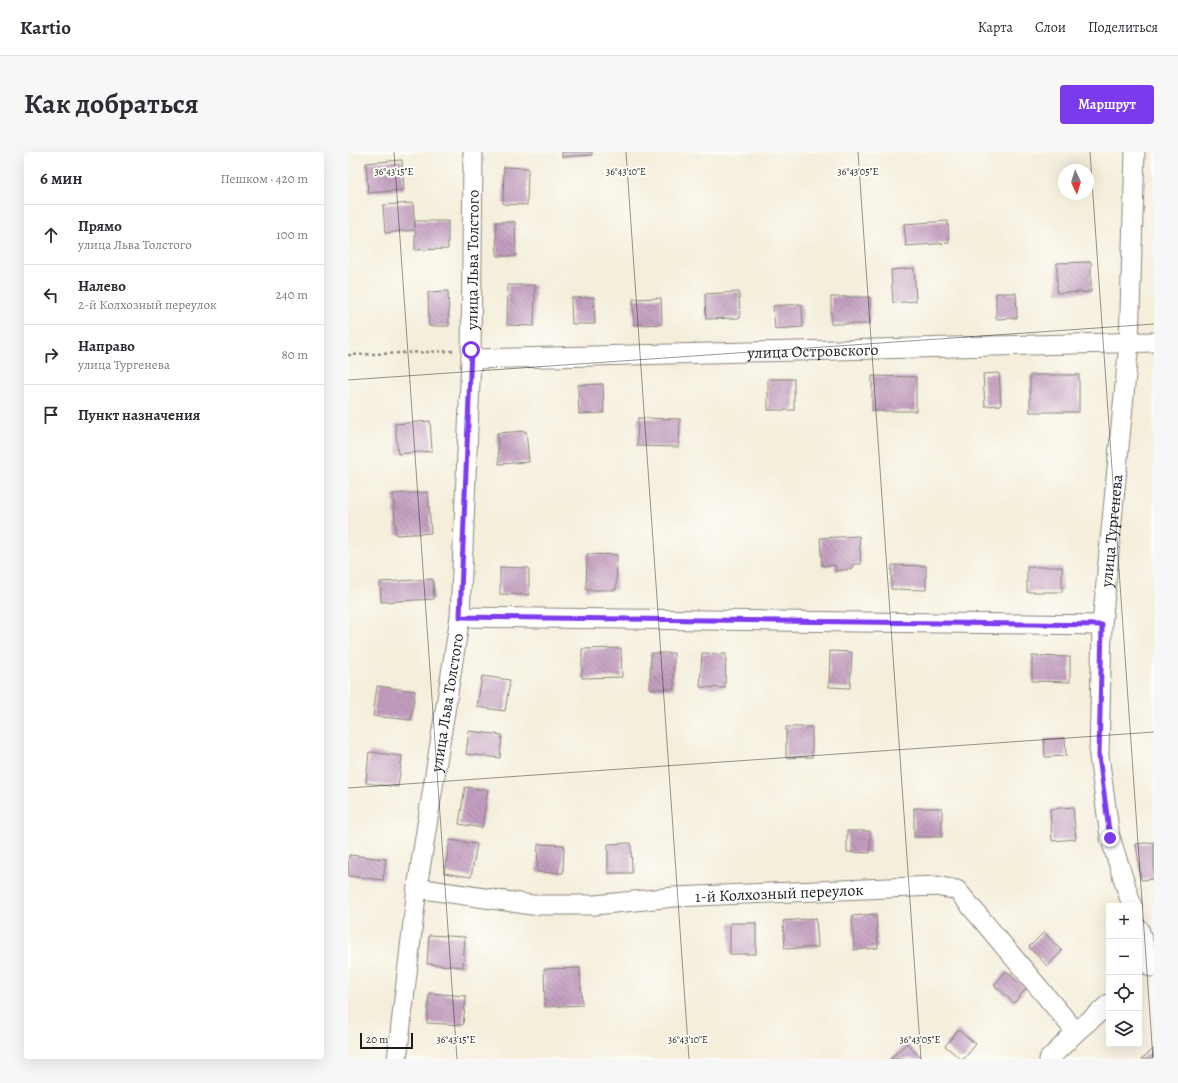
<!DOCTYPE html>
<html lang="ru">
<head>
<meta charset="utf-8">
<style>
  :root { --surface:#fff; --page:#f7f7f7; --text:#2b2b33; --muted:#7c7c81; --line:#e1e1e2; --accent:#7c3aed }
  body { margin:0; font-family:Alegreya,serif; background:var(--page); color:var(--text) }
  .controls { position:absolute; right:12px; bottom:12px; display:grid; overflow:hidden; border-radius:4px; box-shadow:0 4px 16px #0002 }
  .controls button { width:36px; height:36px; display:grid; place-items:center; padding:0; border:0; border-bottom:1px solid var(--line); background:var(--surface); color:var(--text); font:20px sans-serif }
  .compass { position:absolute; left:710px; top:12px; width:36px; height:36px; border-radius:50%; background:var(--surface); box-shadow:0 4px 16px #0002; rotate:176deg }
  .scale { position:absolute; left:12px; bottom:10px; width:53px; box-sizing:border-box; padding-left:4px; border:2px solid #1c1c1c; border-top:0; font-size:11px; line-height:14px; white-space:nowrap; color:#1c1c1c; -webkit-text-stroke:3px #fdfcf7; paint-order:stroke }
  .stop { position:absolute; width:12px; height:12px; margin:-9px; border:3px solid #7c3aed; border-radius:50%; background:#fff }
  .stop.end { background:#7c3aed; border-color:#fff; box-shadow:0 1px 4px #0008 }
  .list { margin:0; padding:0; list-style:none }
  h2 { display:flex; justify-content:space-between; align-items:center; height:52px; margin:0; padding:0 16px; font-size:17px }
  h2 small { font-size:13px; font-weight:400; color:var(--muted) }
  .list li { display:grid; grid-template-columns:26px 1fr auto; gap:12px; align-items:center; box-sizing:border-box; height:60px; padding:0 16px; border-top:1px solid var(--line) }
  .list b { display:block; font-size:15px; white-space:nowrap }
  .list p { margin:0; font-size:13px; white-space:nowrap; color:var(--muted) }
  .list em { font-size:13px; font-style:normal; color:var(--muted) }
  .icon { flex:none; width:22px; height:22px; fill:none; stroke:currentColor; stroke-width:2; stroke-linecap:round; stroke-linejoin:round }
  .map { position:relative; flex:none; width:806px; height:907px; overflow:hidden; border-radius:4px }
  header { display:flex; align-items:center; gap:24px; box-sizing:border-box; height:56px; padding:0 20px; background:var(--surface); border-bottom:1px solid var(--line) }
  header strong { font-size:19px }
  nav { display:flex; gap:22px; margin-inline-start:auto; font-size:14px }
  .intro { display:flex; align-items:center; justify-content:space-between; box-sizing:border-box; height:96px; padding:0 24px }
  h1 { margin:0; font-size:28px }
  .button { padding:10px 18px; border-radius:4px; background:var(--accent); color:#fff; font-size:14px; font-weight:700 }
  main { display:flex; gap:24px; padding:0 24px }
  aside { flex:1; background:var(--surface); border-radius:4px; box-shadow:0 4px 16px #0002 }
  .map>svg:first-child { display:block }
  .building { fill:url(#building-back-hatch) }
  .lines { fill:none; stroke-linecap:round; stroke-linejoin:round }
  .minor-casing { stroke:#88857c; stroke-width:21 }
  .path { stroke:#88857c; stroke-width:2.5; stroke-dasharray:3 3; stroke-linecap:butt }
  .minor { stroke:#fff; stroke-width:19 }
  .route { stroke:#7c3aed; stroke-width:5 }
  .ticks { fill:none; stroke:#1c1c1c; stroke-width:1; stroke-opacity:0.45 }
  .labels { text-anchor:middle; stroke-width:4; stroke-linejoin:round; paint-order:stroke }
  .street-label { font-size:16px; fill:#1c1c1c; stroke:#fdfcf7 }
  .ticks-label { font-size:10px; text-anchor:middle; fill:#1c1c1c; stroke:#fdfcf7; stroke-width:4; stroke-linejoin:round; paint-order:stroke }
</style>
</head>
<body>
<header>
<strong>Kartio</strong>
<nav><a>Карта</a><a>Слои</a><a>Поделиться</a></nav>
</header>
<div class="intro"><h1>Как добраться</h1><a class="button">Маршрут</a></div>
<main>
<aside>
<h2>6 мин<small>Пешком · 420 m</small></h2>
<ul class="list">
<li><svg class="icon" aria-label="ahead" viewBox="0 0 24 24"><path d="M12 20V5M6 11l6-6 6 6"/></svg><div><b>Прямо</b><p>улица Льва Толстого</p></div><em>100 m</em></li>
<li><svg class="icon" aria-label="left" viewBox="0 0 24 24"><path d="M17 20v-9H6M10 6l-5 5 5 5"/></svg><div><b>Налево</b><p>2-й Колхозный переулок</p></div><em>240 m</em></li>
<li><svg class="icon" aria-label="right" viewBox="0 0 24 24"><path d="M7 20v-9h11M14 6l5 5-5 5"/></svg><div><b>Направо</b><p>улица Тургенева</p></div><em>80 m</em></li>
<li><svg class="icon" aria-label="arrive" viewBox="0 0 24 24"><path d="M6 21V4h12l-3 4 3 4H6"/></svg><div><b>Пункт назначения</b></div></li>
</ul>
</aside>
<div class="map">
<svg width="806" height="907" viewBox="0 0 806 907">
  <defs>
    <pattern id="building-back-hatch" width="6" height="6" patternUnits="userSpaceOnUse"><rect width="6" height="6" fill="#c29dbf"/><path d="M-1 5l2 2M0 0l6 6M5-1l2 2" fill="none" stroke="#9d7f9a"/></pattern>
  </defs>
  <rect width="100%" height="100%" fill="#fdfcf7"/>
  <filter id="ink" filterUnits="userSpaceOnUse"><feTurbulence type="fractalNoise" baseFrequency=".025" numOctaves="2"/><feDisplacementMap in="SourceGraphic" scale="8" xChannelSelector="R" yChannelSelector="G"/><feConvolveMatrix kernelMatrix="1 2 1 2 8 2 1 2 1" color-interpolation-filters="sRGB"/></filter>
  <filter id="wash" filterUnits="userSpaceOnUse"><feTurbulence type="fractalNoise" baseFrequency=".012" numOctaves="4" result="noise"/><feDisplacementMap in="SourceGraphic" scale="16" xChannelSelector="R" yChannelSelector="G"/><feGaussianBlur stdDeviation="0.9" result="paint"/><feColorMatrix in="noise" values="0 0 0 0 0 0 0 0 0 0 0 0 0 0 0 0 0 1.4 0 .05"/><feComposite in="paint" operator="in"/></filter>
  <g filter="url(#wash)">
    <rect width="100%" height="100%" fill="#f4eedb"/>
    <g id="blocks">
      <!-- building -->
      <g class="building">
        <polygon points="214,0 244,0 244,3 214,5"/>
        <polygon points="54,8 56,38 20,41 18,11"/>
        <polygon points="156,15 180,16 179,53 155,52"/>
        <polygon points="65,51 67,76 67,69 100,69 100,97 67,98 67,78 37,81 35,53"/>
        <polygon points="600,69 601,91 558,94 556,72"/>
        <polygon points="148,70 167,70 168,104 149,104"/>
        <polygon points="743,110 743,140 709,141 709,111"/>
        <polygon points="566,116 568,149 545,151 543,118"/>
        <polygon points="160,133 187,133 186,174 159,173"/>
        <polygon points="100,139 101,174 81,174 80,140"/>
        <polygon points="391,140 392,166 358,167 357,142"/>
        <polygon points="648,141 668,141 669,166 648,167"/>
        <polygon points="246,145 247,172 224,172 223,146"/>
        <rect x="483" y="145" width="39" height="27"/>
        <polygon points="313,146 314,172 286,173 285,147"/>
        <polygon points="454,152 455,175 427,177 425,154"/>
        <polygon points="651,221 653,253 637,254 635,222"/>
        <rect x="682" y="223" width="49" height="37"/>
        <polygon points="524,224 568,225 568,259 524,259"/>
        <rect x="420" y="227" width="26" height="31"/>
        <polygon points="255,232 256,261 231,262 230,233"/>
        <polygon points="290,266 332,267 331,295 289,294"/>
        <polygon points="82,269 84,299 50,302 47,272"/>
        <polygon points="178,279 181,310 151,312 149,281"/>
        <polygon points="80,340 83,381 48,383 45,342"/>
        <polygon points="511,384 513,412 505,412 505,417 487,419 487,413 474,414 472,386"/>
        <polygon points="239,402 269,403 268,438 238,438"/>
        <polygon points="544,413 578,414 578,438 543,437"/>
        <polygon points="152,415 181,416 181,443 152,442"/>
        <rect x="679" y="415" width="35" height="25"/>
        <polygon points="85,427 86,447 33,450 32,430"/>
        <polygon points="273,496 274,525 234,526 234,497"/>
        <polygon points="482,499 504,500 502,536 481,535"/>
        <polygon points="303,501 326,501 326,537 302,537"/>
        <polygon points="354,501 378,502 377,536 352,535"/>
        <polygon points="684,504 722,505 722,530 684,529"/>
        <polygon points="134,524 162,528 157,559 129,555"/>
        <polygon points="29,534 67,539 63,568 25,564"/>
        <polygon points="438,575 464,575 464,605 438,606"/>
        <polygon points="121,579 154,583 152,606 118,602"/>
        <polygon points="717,586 718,604 697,605 696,587"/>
        <polygon points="21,600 54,604 50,635 18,631"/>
        <polygon points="117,635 140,638 134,676 111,672"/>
        <polygon points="725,655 728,687 704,689 702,657"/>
        <rect x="566" y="656" width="28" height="29"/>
        <polygon points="499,679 522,679 522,701 499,700"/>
        <polygon points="102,688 129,692 123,725 96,721"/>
        <polygon points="806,690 806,727 793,728 788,692"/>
        <polygon points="283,691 284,721 260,721 260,692"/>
        <polygon points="190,692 216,693 215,721 189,720"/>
        <polygon points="1,703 38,707 35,728 0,724"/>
        <polygon points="528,762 530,796 506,798 504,764"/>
        <polygon points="468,766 470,795 437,797 435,769"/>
        <rect x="382" y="771" width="26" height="31"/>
        <polygon points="696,780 714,799 699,814 681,795"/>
        <polygon points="81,783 117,785 115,815 79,812"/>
        <polygon points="232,816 234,853 197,855 196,817"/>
        <polygon points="658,819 678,837 666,851 646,833"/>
        <polygon points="81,841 118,844 115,873 79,871"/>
        <polygon points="610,878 628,892 616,907 613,907 597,894"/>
        <polygon points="559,891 574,907 542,907"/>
        <polygon points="806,897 806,907 793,907"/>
      </g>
    </g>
  </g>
  <g filter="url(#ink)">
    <use href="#blocks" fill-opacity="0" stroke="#88857c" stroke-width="1"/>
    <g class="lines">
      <!-- minor casing -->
      <g class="minor-casing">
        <g id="minor">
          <path id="s1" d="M123 207 806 190"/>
          <polyline points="112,465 754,473"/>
          <path id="s2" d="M69 736 184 753H247L326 745 588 734 609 738 728 880"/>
          <path id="s3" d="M784 754 762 685 751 604 754 473 781 191 787 0"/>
          <polyline points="791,777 803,815"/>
          <path id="s4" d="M49 907 69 736 112 465 123 207 125 0"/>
          <polyline points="701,907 728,880 761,852"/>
        </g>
      </g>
      <!-- path -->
      <polyline class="path" points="0,203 105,199"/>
      <!-- minor -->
      <use href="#minor" class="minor"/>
    </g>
  </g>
  <g class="lines" filter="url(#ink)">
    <!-- route -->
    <polyline class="route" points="123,198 112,465 754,473 751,604 762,686"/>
  </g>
  <!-- ticks -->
  <path class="ticks" d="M46 0 109 907M278 0 341 907M510 0 573 907M742 0 805 907M0 228 806 172M0 636 806 580"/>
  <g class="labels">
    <!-- street labels -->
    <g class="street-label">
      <text dy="6" stroke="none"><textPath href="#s4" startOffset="804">улица Льва Толстого</textPath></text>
      <text dy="6" stroke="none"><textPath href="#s1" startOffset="342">улица Островского</textPath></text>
      <text dy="6" stroke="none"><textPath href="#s3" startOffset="380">улица Тургенева</textPath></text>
      <text dy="6" stroke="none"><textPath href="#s4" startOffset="360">улица Льва Толстого</textPath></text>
      <text dy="6" stroke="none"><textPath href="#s2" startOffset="364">1-й Колхозный переулок</textPath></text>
    </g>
  </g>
  <g class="ticks-label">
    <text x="46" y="23">36°43'15"E</text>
    <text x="278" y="23">36°43'10"E</text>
    <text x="510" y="23">36°43'05"E</text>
    <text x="108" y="891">36°43'15"E</text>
    <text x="340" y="891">36°43'10"E</text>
    <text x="572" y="891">36°43'05"E</text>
  </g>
</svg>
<div class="controls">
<button>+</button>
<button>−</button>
<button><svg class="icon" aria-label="locate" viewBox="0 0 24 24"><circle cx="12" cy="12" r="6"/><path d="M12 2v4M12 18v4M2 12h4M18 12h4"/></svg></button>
<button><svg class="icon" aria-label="layers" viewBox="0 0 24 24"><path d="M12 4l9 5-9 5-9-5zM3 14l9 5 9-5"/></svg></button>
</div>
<svg class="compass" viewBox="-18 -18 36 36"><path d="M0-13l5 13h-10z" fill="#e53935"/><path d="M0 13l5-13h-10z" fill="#7c7c81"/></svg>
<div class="scale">20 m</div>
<div class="stop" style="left:123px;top:198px"></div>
<div class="stop end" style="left:762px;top:686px"></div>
</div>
</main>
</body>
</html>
